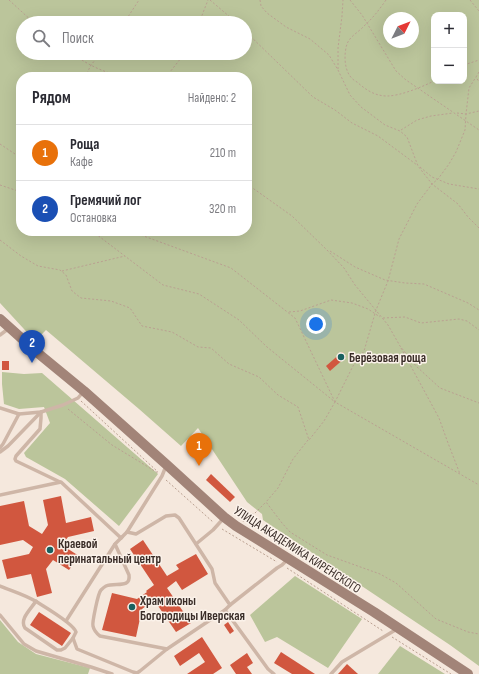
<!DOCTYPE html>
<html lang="ru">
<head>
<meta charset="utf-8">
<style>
  :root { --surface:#fff; --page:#f2f2f3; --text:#2b2b33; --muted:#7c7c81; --line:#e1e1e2; --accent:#0f766e }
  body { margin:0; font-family:"Sofia Sans Condensed",sans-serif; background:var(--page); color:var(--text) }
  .controls { position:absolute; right:12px; top:12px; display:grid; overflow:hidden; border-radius:8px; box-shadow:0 4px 16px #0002 }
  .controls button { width:36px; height:36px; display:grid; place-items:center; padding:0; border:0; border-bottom:1px solid var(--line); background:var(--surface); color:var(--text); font:20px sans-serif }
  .compass { position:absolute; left:383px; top:12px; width:36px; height:36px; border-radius:50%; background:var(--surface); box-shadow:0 4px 16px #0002; rotate:48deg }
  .you { position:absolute; left:316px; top:324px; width:14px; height:14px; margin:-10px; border:3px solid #fff; border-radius:50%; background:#1a73e8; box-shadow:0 0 0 6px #1a73e833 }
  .badge { display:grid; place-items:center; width:26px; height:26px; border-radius:50%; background:var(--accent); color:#fff; font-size:13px; font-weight:700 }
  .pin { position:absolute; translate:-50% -33px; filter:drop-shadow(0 1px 2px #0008) }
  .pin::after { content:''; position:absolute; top:21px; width:14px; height:12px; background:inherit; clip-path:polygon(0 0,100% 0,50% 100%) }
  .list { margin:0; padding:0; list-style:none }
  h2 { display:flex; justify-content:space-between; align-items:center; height:52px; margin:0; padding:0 16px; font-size:17px }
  h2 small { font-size:13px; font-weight:400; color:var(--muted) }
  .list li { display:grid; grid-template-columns:26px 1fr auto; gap:12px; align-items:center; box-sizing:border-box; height:56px; padding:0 16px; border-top:1px solid var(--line) }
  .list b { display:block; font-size:15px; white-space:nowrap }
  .list p { margin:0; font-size:13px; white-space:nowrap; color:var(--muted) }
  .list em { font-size:13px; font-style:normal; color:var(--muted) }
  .icon { flex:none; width:22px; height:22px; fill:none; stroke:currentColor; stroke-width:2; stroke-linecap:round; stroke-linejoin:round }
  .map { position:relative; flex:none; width:479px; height:674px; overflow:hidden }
  .search { position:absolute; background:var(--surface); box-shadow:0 4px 16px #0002; left:16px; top:16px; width:236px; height:44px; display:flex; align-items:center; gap:10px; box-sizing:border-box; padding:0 14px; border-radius:22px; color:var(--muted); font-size:15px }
  .panel { position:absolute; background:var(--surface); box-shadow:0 4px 16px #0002; left:16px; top:72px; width:236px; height:164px; border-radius:16px }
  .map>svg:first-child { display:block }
  .green { fill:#bbc59b; fill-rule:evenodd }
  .building { fill:#d1573f }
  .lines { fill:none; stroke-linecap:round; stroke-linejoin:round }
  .path { stroke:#baa091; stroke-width:1; stroke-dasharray:2 2; stroke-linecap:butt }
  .service { stroke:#ceb6a7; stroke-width:3.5 }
  .secondary { stroke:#a28478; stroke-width:10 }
  .poi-dot { fill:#19605f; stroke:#fbf2ea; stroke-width:1.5 }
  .labels { text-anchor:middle; stroke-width:3; stroke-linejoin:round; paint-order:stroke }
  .poi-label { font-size:13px; font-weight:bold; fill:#3a2d28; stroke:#fbf2ea; text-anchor:start }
  .street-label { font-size:13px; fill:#3a2d28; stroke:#fbf2ea }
</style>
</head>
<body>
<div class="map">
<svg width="479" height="674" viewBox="0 0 479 674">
  <rect width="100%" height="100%" fill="#f5e8dd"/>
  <!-- green -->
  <g class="green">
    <path d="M0 0H479V666L450 645 263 520 262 514 247 502 198 428 181 446 139 409 46 330 35 341 0 303ZM434 15H464V81H434ZM389 18H413V42H389ZM23 23H245V53H23ZM21 77H247V231H21Z"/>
    <polygon points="2,372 24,374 42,373 158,474 119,526 65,479 26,457 24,453 50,423 44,407 19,409 4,404 2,384"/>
    <polygon points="295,576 362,619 328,668 277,637 265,642 250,615"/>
    <polygon points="0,620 18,642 36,654 90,668 88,674 0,674"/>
    <polygon points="400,646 445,674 378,674"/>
  </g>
  <!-- building -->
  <g class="building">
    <polygon points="342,352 346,357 330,371 326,366"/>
    <rect x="2" y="361" width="7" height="9"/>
    <polygon points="211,474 235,497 230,502 206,480"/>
    <polygon points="61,496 66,523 91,517 94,531 68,537 62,545 79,556 69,570 53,560 46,569 52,593 37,597 31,574 7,579 2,560 29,554 33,547 23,540 0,545 0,506 24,501 29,526 42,534 48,525 43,500"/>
    <polygon points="143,540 167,576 179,569 176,565 196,554 208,574 182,590 176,581 167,588 191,623 176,632 154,600 142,609 136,637 102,630 112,593 137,599 147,592 146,591 154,585 130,549"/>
    <polygon points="39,612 71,633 62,646 30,625"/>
    <polygon points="228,622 234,631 230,634 224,625"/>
    <polygon points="202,637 222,668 213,674 187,674 205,662 199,653 180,666 174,656"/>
    <polygon points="281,652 315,674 292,674 274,663"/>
    <polygon points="247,653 253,663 247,667 252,674 236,674 230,665"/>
    <polygon points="347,664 358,674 338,674"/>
  </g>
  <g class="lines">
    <!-- path -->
    <g class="path">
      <polyline points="9,0 34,23"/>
      <polyline points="210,0 237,23"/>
      <polyline points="260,0 261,6 267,13 286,27 310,39 329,55 338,70 350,95 361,107 385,125 400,131 407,137 418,166 432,184 458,204 468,217 479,228"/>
      <polyline points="350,0 362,15 396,71 406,80 479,130"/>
      <path d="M386 0C379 10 373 18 364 26 359 32 350 36 347 44 344 53 344 68 350 76 352 79 355 81 357 82 366 90 375 96 387 96 400 96 422 87 434 81"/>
      <polyline points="470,0 479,11"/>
      <polyline points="124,23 139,0"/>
      <polyline points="199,23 208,0"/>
      <polyline points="245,31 313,97 335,110 352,123 378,136 417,165"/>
      <path d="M72 53C89 66 102 71 122 77"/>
      <polyline points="464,65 479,60"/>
      <polyline points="338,69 338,48 342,16 343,0"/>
      <polyline points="479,72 476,77 479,82"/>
      <polyline points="85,77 91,65 101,53"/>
      <polyline points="166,77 185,53"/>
      <polyline points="457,113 466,114 479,111"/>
      <polyline points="401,130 417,120 431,116 453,113"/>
      <polyline points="0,144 21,158"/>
      <polyline points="420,167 432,177 449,184 479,189"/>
      <polyline points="247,184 292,216 327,250 344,268 355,285 388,325 400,346 416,366 440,388 479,403"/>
      <polyline points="0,185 21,192"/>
      <polyline points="92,231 163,285 199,294 239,320 267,347 335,402 353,366 364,351 376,310 388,281 399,239 417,204 432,184 438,179 449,164 456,152 465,130 466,114 469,88 476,77"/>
      <polyline points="130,231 231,268 295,318 335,402 479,485"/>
      <polyline points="0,240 21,256 38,266 60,270 66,275 72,291 81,298 111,301 130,308 142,326 172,332 198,347 211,348 229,364 259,377 278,395 298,407 309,440 324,421 335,402"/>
      <polyline points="330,251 355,267 385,280 405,283 424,284 468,303 479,310"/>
      <polyline points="62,271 125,256"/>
      <polyline points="289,312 300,311 331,300 352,303 368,309 380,317"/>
      <polyline points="383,318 405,317 421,323 459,319 467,321 479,330"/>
      <polyline points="401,348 439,418 448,443 460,474"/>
      <polyline points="81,401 158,472"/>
      <polyline points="68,409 112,445 158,473"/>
      <polyline points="308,440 293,459 278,488 266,502 282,523 290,532 327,555 380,574 396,583 436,619 468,632 479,634"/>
      <polyline points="166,480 213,522"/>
      <polyline points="243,522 248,515 254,514 266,502"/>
      <polyline points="222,529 277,562"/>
      <polyline points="287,568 383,631"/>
      <polyline points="392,637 451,674"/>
    </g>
    <!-- service -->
    <g class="service">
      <polyline points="0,335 8,329"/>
      <polyline points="0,408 19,414 41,412 63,405 78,398 83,392"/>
      <polyline points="41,412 41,418 40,429 16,456 15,459 16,461 60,482"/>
      <polyline points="0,448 3,444 19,414"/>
      <polyline points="0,452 8,446 41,412"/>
      <polyline points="0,495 61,482 121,538"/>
      <polyline points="127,532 162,476 166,466"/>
      <path d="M115 544 129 575C131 589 115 582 106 586 104 587 102 589 101 590 98 593 92 623 93 626 94 631 96 633 100 636L167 649 225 610 230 605 215 583 212 569 179 518 175 515 166 516 136 534 127 532 121 538"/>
      <polyline points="196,544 213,530 223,519"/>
      <path d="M0 586C12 591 26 595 37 602 45 607 74 624 76 632L73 638 77 649 133 672 137 673 140 671 167 649"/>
      <path d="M36 601C31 609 19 619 25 628L57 650H61L65 648 73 638"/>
      <polyline points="230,605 277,568 282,565 287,560"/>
      <polyline points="225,610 268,669 274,674"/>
      <polyline points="0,615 24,644 36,651 91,667 112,674"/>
      <polyline points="66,621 115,544 122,537"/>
      <polyline points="331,674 342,662 397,629"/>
    </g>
    <!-- secondary -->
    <polyline class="secondary" points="0,319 39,354 84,391 167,465 224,517 236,526 374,612 468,674"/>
  </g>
  <!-- markers -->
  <g class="poi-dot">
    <circle cx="341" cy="357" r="4"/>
    <circle cx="50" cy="550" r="4"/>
    <circle cx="132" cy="607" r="4"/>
  </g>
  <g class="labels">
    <!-- poi labels -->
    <g class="poi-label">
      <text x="349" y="362">Берёзовая роща</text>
      <text x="58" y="548">Краевой<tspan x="58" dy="15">перинатальный центр</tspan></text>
      <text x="140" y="605">Храм иконы<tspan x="140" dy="15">Богородицы Иверская</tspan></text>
    </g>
    <!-- street labels -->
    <g class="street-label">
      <text transform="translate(298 549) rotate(33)" y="5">УЛИЦА АКАДЕМИКА КИРЕНСКОГО</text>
    </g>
  </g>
</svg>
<div class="controls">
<button>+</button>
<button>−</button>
</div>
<svg class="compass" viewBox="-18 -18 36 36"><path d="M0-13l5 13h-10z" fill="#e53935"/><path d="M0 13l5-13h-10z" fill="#7c7c81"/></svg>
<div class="you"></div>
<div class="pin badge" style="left:199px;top:466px;background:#e8710a">1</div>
<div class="pin badge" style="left:32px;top:363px;background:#1a4fb4">2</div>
<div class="search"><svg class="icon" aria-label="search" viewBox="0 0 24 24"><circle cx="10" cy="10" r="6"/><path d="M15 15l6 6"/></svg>Поиск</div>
<section class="panel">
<h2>Рядом<small>Найдено: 2</small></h2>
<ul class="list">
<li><span class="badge" style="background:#e8710a">1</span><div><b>Роща</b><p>Кафе</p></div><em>210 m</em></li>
<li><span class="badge" style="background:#1a4fb4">2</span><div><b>Гремячий лог</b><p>Остановка</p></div><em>320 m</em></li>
</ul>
</section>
</div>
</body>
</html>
